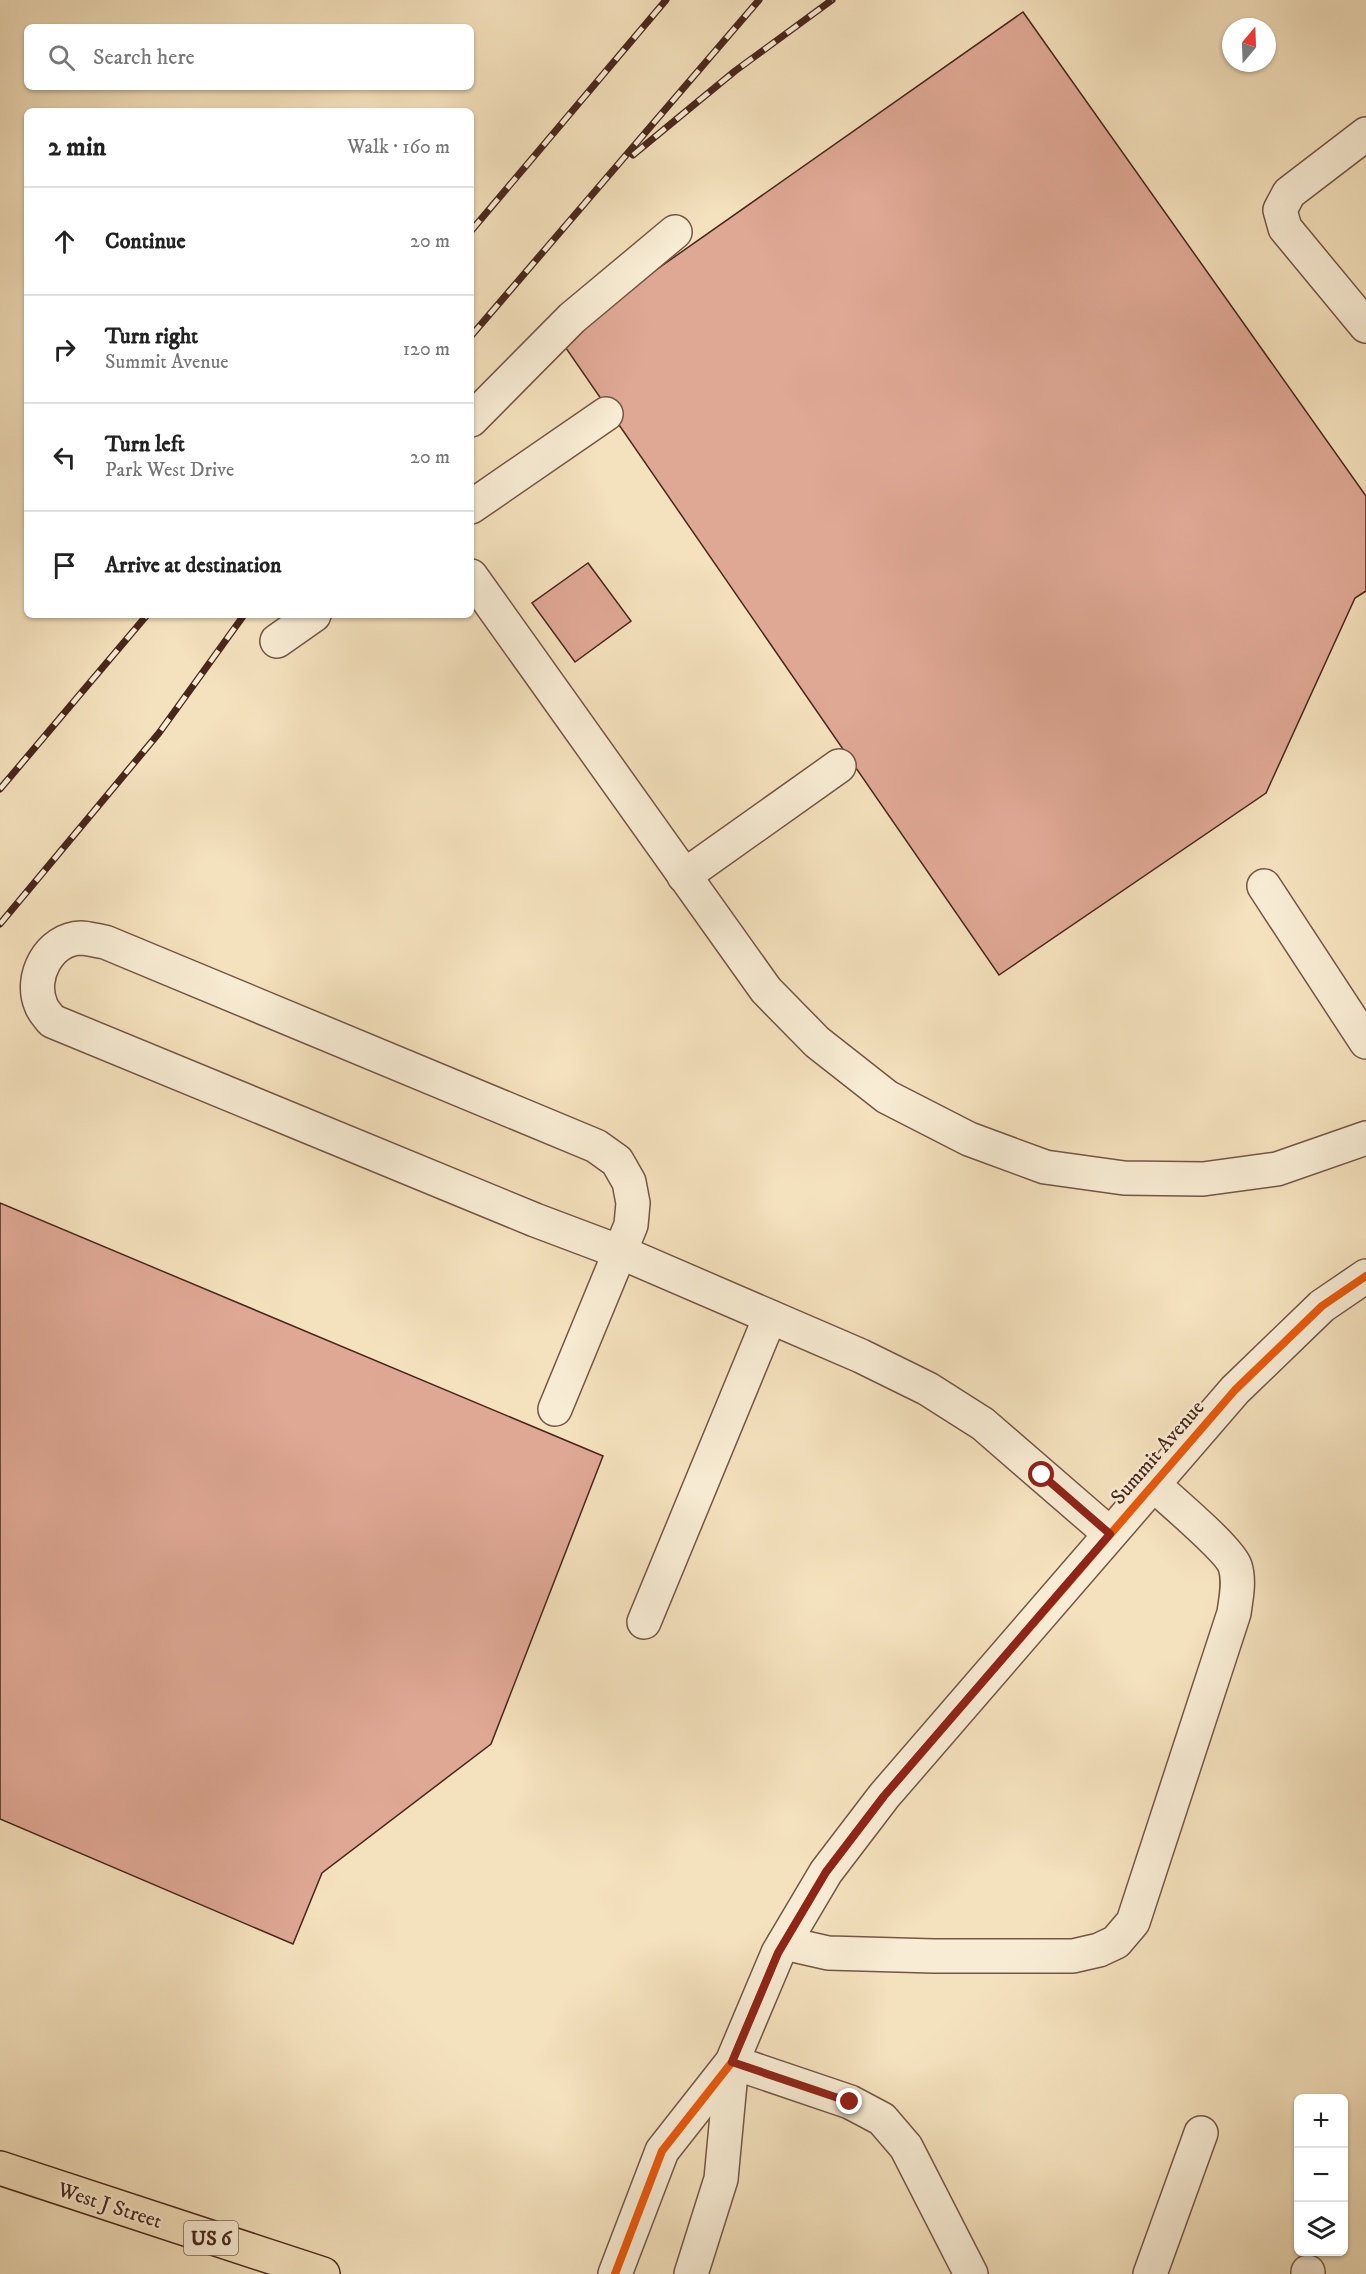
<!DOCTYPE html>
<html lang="en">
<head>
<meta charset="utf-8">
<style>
  :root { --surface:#fff; --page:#f2f2f2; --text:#222; --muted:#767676; --line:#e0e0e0 }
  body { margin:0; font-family:"IM FELL DW Pica",serif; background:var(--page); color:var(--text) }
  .controls { position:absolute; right:18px; bottom:18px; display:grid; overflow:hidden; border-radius:9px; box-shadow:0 2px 4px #0004 }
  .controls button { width:54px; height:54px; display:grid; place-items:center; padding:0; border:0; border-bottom:2px solid var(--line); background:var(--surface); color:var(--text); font:30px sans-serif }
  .compass { position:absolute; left:1222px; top:18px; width:54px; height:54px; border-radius:50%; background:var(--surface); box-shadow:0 2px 4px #0004; rotate:19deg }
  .stop { position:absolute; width:18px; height:18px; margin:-14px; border:4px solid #8f2418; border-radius:50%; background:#fff }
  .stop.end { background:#8f2418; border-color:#fff; box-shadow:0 2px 6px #0008 }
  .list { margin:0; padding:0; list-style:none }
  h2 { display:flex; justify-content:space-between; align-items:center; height:78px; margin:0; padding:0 24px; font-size:26px }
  h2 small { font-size:20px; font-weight:400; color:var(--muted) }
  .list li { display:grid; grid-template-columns:39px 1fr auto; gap:18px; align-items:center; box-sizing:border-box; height:108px; padding:0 24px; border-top:2px solid var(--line) }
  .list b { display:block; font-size:22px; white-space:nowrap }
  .list p { margin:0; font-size:20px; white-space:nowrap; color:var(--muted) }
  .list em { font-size:20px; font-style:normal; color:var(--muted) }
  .icon { flex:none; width:33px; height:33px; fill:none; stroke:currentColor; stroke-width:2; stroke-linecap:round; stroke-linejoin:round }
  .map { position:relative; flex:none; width:1366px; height:2274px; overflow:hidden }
  .search { position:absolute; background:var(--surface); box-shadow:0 2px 4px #0004; left:24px; top:24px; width:450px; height:66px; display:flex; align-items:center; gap:15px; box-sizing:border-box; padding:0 21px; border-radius:9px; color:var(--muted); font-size:22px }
  .panel { position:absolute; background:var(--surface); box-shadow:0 2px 4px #0004; left:24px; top:108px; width:450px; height:510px; border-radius:9px }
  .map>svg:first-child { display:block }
  .building { fill:#dfa895; stroke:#48271b; stroke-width:1.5 }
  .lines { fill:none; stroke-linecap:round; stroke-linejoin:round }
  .minor-casing { stroke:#735644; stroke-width:36 }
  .highway-casing { stroke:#48271b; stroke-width:36 }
  .minor { stroke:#f8ecd4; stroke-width:33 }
  .highway { stroke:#f4e1bd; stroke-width:33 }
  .rail-casing { stroke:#48271b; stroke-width:7 }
  .rail { stroke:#f8ecd4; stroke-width:4.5; stroke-dasharray:14; stroke-linecap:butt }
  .cycleway-casing { stroke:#f8ecd4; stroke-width:11 }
  .cycleway { stroke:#e8590c; stroke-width:8 }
  .route { stroke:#8f2418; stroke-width:8 }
  .labels { text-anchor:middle; stroke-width:4.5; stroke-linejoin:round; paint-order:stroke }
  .shield { fill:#f8ecd4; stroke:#7d6252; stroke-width:1.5 }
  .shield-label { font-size:20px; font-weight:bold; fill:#48271b }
  .street-label { font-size:21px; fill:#48271b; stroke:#f8ecd4 }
</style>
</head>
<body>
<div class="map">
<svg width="1366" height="2274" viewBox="0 0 1366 2274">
  <rect width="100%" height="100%" fill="#f4e1bd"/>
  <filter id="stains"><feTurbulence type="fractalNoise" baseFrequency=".00333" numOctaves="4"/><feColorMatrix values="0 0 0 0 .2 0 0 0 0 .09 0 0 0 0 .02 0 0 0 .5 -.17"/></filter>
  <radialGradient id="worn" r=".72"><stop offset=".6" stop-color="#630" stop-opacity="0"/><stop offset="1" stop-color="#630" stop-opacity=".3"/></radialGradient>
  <!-- building -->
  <g class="building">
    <polygon points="1023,12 1366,496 1366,591 1355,598 1266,793 999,975 559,338"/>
    <polygon points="588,563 631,621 575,662 532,603"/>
    <polygon points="0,1203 603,1456 491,1744 322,1873 293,1944 0,1819"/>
  </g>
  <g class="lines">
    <!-- minor casing -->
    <g class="minor-casing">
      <g id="minor">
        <polyline points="1366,134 1289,193 1280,210 1285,228 1366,326"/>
        <polyline points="471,420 572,318 675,232"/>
        <polyline points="471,507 606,414"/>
        <polyline points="471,576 766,990 817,1042 887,1097 969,1139 1045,1167 1124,1178 1203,1179 1277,1169 1366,1138"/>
        <polyline points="277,641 314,615"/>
        <polyline points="684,876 839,766"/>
        <polyline points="1264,886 1366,1042"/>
        <path d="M555 1409 631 1225 633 1203 629 1182 617 1161 596 1146 105 942C97 941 88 938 81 938 49 939 29 977 41 1005 43 1011 48 1016 52 1021L535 1220 620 1252 861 1356 928 1389 983 1424 1110 1534"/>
        <polyline points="644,1622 770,1317"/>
        <path d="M784 1943 828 1953 934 1956H1073L1099 1950 1116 1942 1133 1922 1234 1613C1236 1598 1240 1581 1235 1566 1229 1549 1170 1500 1153 1484"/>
        <polyline points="732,2062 850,2102 882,2119 906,2147 971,2274"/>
        <polyline points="1308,2272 1308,2274"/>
        <polyline points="615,2274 662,2151 732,2062 778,1953 826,1872 884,1796 1235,1390 1322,1306 1366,1276"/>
        <polyline points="691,2274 721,2179 732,2062"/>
        <polyline points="1150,2274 1201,2133"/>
      </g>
    </g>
    <!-- highway casing -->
    <g class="highway-casing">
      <polyline id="highway" points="0,2168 323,2274"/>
    </g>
    <!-- minor -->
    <use href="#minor" class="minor"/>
    <!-- highway -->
    <use href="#highway" class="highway"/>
    <!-- rail casing -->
    <g class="rail-casing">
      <g id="rail">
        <polyline points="633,155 735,71 832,0"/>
        <polyline points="471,231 666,0"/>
        <polyline points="471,336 759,0"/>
        <polyline points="0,789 147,615"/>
        <polyline points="0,924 159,733 244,615"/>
      </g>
    </g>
    <!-- rail -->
    <use href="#rail" class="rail"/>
    <!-- cycleway casing -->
    <g class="cycleway-casing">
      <polyline id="cycleway" points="615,2274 662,2151 732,2062 778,1953 826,1872 884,1796 1235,1390 1322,1306 1366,1276"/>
    </g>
    <!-- cycleway -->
    <use href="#cycleway" class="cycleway"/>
  </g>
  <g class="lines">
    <!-- route -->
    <polyline class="route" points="850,2102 732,2062 778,1953 826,1872 884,1796 1110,1534 1042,1475"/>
  </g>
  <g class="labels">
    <!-- shield labels -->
    <rect class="shield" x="184" y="2221" width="54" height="34" rx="4.5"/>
    <g class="shield-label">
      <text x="211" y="2245">US 6</text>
    </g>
    <!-- street labels -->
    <g class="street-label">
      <text transform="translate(1157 1452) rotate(-49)" y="7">Summit Avenue</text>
      <text transform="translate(110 2205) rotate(18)" y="7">West J Street</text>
    </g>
  </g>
  <rect width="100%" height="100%" filter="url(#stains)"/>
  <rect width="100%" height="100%" fill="url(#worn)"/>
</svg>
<div class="controls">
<button>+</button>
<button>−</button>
<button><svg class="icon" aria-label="layers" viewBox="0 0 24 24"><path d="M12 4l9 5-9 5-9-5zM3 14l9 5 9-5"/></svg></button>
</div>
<svg class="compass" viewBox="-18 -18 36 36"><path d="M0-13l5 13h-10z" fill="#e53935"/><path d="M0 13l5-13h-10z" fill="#767676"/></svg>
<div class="stop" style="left:1042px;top:1475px"></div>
<div class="stop end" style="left:850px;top:2102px"></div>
<div class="search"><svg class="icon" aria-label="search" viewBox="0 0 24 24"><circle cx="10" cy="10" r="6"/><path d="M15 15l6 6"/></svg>Search here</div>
<section class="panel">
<h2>2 min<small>Walk · 160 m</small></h2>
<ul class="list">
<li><svg class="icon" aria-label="ahead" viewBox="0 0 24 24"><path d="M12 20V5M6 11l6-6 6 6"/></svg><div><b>Continue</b></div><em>20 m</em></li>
<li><svg class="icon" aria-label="right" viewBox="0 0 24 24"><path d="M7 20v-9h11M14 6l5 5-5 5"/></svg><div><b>Turn right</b><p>Summit Avenue</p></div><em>120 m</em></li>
<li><svg class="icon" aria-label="left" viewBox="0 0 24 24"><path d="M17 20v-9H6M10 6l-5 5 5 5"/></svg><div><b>Turn left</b><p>Park West Drive</p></div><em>20 m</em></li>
<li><svg class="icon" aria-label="arrive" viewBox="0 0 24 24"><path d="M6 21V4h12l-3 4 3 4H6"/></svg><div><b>Arrive at destination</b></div></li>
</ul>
</section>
</div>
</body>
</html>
